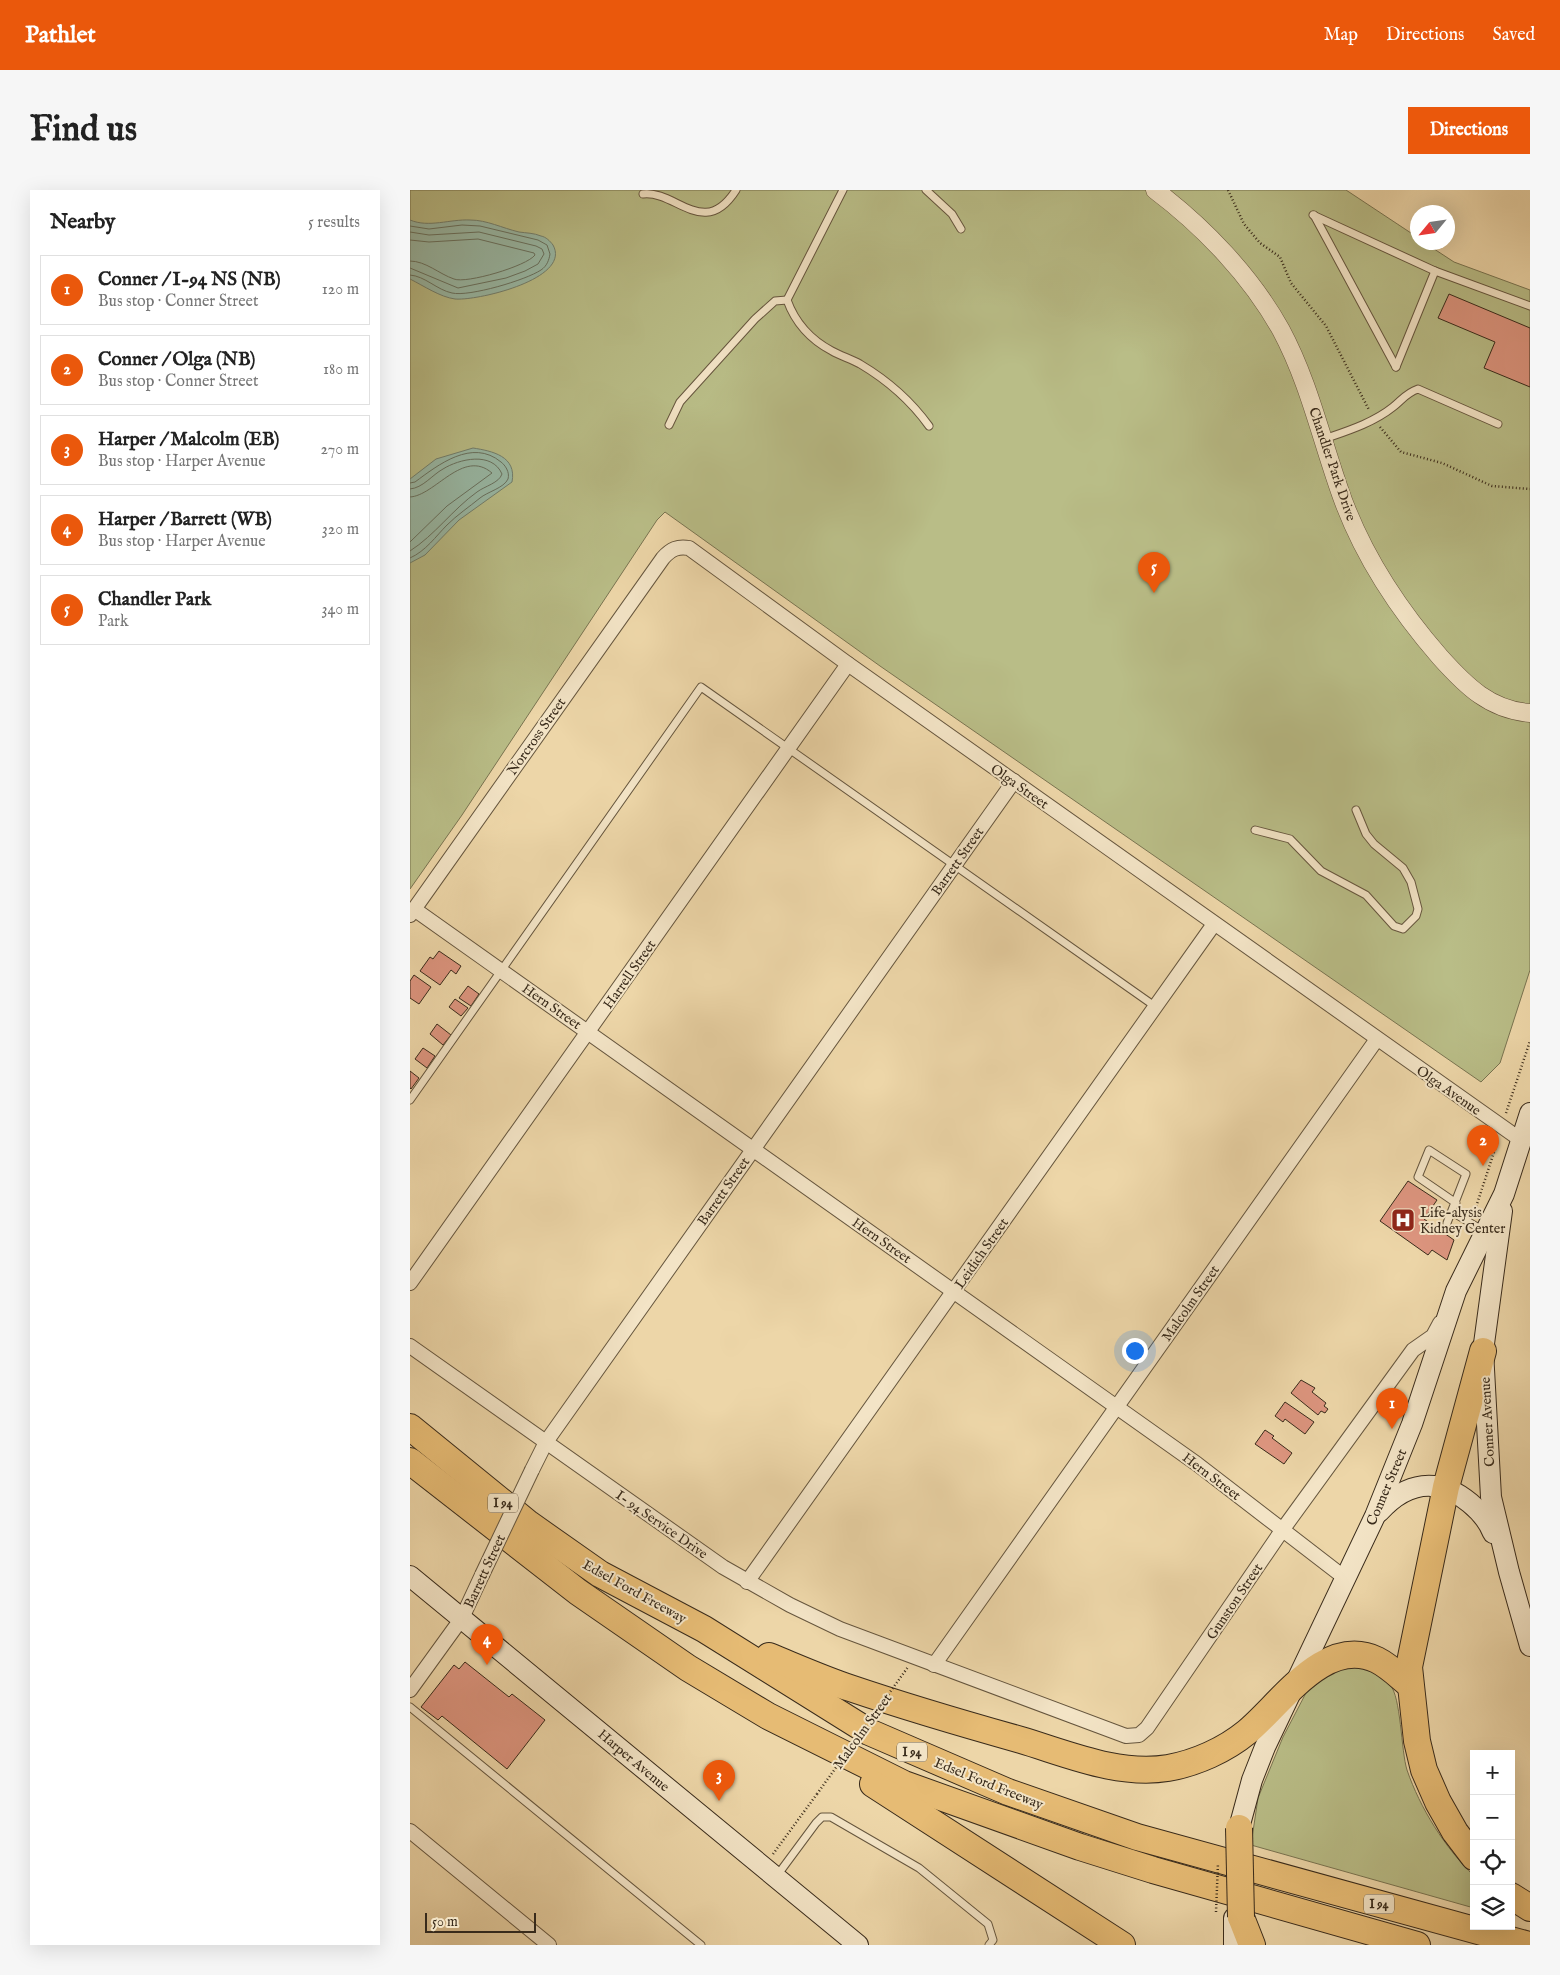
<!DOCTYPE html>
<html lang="en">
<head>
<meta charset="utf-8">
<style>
  :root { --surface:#fff; --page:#f6f6f6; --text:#222; --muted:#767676; --line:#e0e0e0; --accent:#ea580c }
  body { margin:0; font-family:"IM FELL English",serif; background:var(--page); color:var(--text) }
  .controls { position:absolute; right:15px; bottom:15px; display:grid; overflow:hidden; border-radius:0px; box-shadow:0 5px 20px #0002 }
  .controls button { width:45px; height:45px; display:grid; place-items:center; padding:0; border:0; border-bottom:1px solid var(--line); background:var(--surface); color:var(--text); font:25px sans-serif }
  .compass { position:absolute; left:1000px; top:15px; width:45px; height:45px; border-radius:50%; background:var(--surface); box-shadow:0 5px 20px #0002; rotate:241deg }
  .scale { position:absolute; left:15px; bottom:12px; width:111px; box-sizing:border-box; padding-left:5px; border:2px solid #392b1b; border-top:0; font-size:14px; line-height:18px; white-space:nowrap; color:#392b1b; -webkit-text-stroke:4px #f3e4c6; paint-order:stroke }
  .you { position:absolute; left:724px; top:1160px; width:18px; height:18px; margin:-12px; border:4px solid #fff; border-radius:50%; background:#1a73e8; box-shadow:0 0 0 8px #1a73e833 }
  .badge { display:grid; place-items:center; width:32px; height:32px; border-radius:50%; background:var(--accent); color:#fff; font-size:16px; font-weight:700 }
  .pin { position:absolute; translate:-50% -41px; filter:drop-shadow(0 1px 2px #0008) }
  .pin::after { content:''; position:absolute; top:26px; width:18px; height:15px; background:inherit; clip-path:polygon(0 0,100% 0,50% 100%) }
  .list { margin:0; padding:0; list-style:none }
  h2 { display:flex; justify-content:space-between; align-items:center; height:65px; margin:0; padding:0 20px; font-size:21px }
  h2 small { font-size:16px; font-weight:400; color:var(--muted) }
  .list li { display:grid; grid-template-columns:32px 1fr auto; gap:15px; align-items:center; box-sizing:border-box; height:70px; margin:0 10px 10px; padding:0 10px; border:1px solid var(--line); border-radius:0px }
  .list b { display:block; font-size:19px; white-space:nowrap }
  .list p { margin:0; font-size:16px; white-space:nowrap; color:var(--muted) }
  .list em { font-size:16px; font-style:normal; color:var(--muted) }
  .icon { flex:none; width:28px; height:28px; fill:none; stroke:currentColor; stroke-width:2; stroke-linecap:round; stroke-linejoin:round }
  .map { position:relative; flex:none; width:1120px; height:1755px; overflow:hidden; border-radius:0px }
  header { display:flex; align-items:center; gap:30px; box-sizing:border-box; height:70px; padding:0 25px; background:var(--accent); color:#fff }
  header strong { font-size:24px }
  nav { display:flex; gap:28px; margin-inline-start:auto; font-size:18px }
  .intro { display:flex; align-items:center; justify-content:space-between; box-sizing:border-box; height:120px; padding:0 30px }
  h1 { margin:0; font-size:35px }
  .button { padding:12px 22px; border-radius:0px; background:var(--accent); color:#fff; font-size:18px; font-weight:700 }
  main { display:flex; gap:30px; padding:0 30px }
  aside { flex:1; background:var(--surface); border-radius:0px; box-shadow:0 5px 20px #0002 }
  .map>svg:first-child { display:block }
  .green { fill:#b9bd87; stroke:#797451 }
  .water { fill:#99b9a6; stroke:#73806e }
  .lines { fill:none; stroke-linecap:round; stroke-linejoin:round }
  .shore { stroke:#697260; stroke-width:1 }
  .building { fill:#dd957f; stroke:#392b1b }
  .service-casing { stroke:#66563e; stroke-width:9 }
  .minor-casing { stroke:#66563e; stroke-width:16 }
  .tertiary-casing { stroke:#66563e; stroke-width:19 }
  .secondary-casing { stroke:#392b1b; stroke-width:22 }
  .motorway-casing { stroke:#392b1b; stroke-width:28 }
  .path { stroke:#392b1b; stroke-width:2.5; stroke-dasharray:1 2.5; stroke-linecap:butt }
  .service { stroke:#f3e4c6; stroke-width:7 }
  .minor { stroke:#f3e4c6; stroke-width:14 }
  .tertiary { stroke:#f3e4c6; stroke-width:18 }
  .secondary { stroke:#f3e4c6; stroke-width:20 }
  .motorway { stroke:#e6bb74; stroke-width:26 }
  .minor-bridge-casing { stroke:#66563e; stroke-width:16; stroke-linecap:butt }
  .motorway-bridge-casing { stroke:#392b1b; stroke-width:28; stroke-linecap:butt }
  .path-bridge { stroke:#392b1b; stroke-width:2.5; stroke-dasharray:1 2.5; stroke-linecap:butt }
  .minor-bridge { stroke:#f3e4c6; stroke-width:14 }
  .motorway-bridge { stroke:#e6bb74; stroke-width:26 }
  .labels { text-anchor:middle; stroke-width:4; stroke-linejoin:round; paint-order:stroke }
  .shield { fill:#f3e4c6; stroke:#71624e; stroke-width:1 }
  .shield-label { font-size:12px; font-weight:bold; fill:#392b1b }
  .street-label { font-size:14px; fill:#392b1b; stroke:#f3e4c6 }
  .poi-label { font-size:14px; fill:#392b1b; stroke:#f3e4c6; text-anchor:start }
</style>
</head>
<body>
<header>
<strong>Pathlet</strong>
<nav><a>Map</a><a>Directions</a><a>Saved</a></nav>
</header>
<div class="intro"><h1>Find us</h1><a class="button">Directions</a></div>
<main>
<aside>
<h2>Nearby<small>5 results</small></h2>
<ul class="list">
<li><span class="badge">1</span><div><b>Conner / I-94 NS (NB)</b><p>Bus stop · Conner Street</p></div><em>120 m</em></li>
<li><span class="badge">2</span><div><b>Conner / Olga (NB)</b><p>Bus stop · Conner Street</p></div><em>180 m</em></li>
<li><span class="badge">3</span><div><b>Harper / Malcolm (EB)</b><p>Bus stop · Harper Avenue</p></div><em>270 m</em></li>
<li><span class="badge">4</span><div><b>Harper / Barrett (WB)</b><p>Bus stop · Harper Avenue</p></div><em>320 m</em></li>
<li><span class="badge">5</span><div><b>Chandler Park</b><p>Park</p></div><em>340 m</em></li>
</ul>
</aside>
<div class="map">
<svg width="1120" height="1755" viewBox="0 0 1120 1755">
  <rect width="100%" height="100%" fill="#edd6a8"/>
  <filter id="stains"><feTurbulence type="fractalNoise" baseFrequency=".004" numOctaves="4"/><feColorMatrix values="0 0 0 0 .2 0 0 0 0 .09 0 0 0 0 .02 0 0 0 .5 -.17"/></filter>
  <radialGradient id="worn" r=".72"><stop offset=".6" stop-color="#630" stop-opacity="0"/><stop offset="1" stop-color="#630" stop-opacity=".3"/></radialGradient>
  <!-- green -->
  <g class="green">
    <polygon points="0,0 936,0 1007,47 1008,52 1015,53 1044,72 1120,100 1120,780 1090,873 1071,892 470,476 255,322 247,330 52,625 0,699"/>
    <path d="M953 1474C962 1481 973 1487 980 1495 991 1506 991 1561 997 1580 1010 1618 1035 1658 1064 1686V1718L841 1655 848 1608 873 1547 897 1501 921 1478Z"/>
  </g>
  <!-- water -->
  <g class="water">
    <path d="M0 30C19 38 40 29 60 30 77 30 92 38 109 42 116 43 124 43 131 46 136 47 140 51 143 55 162 89 67 111 45 109 30 107 14 96 0 89Z"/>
    <path d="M63 258C82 261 107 266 102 292L49 330 15 365 0 373V289L26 269Z"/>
  </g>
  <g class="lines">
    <!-- shore -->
    <g class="shore">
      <path d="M0 36 19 39 52 35 70 36 128 50 137 55 140 64C139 70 137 76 131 80 116 90 59 107 42 103 27 100 15 86 0 85"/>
      <polyline points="0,42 19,45 69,42 126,56 132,59 134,64 128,74 115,81 96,88 48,98 0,78"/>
      <path d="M0 50 19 52 68 49 124 63 125 65C117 76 56 94 44 89 29 84 16 71 0 71"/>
      <path d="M0 293 5 292C28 275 62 248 91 272 95 275 100 282 98 289 94 298 77 302 70 308 59 317 47 325 37 335 26 346 16 361 0 368"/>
      <path d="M0 299C13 298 22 285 33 279 49 269 82 261 92 284 89 293 75 296 67 302 43 319 25 345 0 361"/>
      <path d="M0 307C25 306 53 258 82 283L37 316 0 352"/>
    </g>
  </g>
  <!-- building -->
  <g class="building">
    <polygon points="1039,104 1120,138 1120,197 1074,178 1085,152 1028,128"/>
    <polygon points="29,761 51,776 46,784 41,780 30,795 10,781 20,767 23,769"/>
    <polygon points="4,785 21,797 9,814 0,808 0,791"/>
    <polygon points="58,796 69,804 61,816 49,808"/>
    <polygon points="45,809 58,818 51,826 39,817"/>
    <polygon points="27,834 41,845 33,855 20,844"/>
    <polygon points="13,858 25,866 17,878 5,869"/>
    <polygon points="0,881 9,888 1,899 0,898"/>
    <polygon points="998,991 1027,1010 1014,1029 1044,1050 1037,1070 1022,1060 1018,1065 970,1031"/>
    <polygon points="891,1190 905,1198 902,1202 916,1213 914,1216 918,1219 915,1223 911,1221 908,1225 881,1203"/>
    <polygon points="875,1212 904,1232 895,1244 875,1229 873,1232 865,1226"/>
    <polygon points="855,1240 864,1246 862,1248 882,1263 874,1274 845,1254"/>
    <polygon points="55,1472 99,1507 102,1504 135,1530 97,1579 32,1526 28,1530 11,1517 44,1475 49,1479"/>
  </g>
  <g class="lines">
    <!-- service casing -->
    <g class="service-casing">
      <g id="service">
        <path d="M433 0 377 110C385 132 401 150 422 161 431 166 441 169 450 174 477 190 501 211 519 236"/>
        <polyline points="516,0 542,24 551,39"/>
        <path d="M233 4C266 0 294 50 326 0"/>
        <polyline points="903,25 1025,81 1120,116"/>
        <polyline points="904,25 986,177"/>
        <polyline points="986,177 1025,81"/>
        <polyline points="259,235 270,212 345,129 365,111 377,110"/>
        <path d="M914 249C937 241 963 233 983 217 992 210 996 203 1008 199L1088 234"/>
        <polyline points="845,640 880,649 911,681 956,705 984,736 993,739 1006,726 1008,719 1001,692 993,678 964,654 956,644 946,620"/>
        <polyline points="0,910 291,497 746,817"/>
        <polyline points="1042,1022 1074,1041"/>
        <polyline points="1037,1033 1056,984 1019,960 1008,987 1046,1013"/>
        <polyline points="0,1517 291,1755"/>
        <polyline points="366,1687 406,1633 412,1627 421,1627 509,1678 578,1734 583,1750 579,1755"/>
      </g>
    </g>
    <!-- minor casing -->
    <g class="minor-casing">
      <g id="minor">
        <polyline points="4,719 787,1274 935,1388"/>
        <path d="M0 725 253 368C261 359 268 356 279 358L438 474 1111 950"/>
        <polyline points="0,1093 438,474"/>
        <polyline points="0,1156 313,1377 380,1415 430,1439 716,1546 729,1545 737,1538 873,1339 1003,1160 1023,1146 1030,1133"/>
        <polyline points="122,1280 136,1252 604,591"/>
        <polyline points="337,1392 804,734"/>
        <polyline points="524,1475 967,849"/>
        <polyline points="0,1500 52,1428 72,1385"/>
        <polyline points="0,1641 139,1755"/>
      </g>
    </g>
    <!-- tertiary casing -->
    <g class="tertiary-casing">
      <path id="tertiary" d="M745 0C794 37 841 86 871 140 900 194 912 253 933 310 955 369 989 420 1030 467 1056 496 1080 520 1120 523"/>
    </g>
    <!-- secondary casing -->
    <g class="secondary-casing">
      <g id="secondary">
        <polyline points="1092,1021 1073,1161 1081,1307 1099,1382 1120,1456"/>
        <path d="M969 1322C996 1292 1028 1286 1060 1313 1071 1322 1078 1330 1083 1343"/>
        <polyline points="0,1386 448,1755"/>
        <polyline points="829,1638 842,1590 855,1557 965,1326 1002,1234 1046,1101 1094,1004 1120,923"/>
        <polyline points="824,1728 824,1755"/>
      </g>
    </g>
    <!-- motorway casing -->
    <g class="motorway-casing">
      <g id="motorway">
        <polyline points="0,1237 119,1334 190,1384 294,1439 459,1542 598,1602 727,1647 1119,1755"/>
        <polyline points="0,1271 168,1402 278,1478 358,1526 494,1594 670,1657 743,1680 1007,1755"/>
        <path d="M359 1466C386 1477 413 1489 440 1498 496 1517 554 1534 611 1550 658 1564 708 1586 758 1578 786 1573 815 1560 837 1542 871 1514 915 1445 967 1470 979 1476 989 1486 1000 1495"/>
        <polyline points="463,1594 712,1755"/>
        <polyline points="1064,1667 1045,1642 1028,1612 1014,1580 1007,1551 999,1477 1036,1297 1073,1161"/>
        <polyline points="1101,1706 1120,1718"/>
        <polyline points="831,1727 842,1755"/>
      </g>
    </g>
    <!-- path -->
    <g class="path">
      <polyline points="818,0 834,34 850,53 870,67 881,93 916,136 959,220"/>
      <polyline points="970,237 991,262 1032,273 1082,296 1120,299"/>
      <polyline points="1096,923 1120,851"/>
      <polyline points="1064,1023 1088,950"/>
      <polyline points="363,1664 407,1604"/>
    </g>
    <!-- service -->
    <use href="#service" class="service"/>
    <!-- minor -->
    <use href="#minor" class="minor"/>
    <!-- tertiary -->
    <use href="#tertiary" class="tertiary"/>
    <!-- secondary -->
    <use href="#secondary" class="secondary"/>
    <!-- motorway -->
    <use href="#motorway" class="motorway"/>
    <!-- minor-bridge casing -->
    <g class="minor-bridge-casing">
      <polyline id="minor-bridge" points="72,1385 122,1280"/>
    </g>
    <!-- motorway-bridge casing -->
    <g class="motorway-bridge-casing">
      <polyline id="motorway-bridge" points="829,1638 831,1727"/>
    </g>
    <!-- path-bridge -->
    <g class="path-bridge">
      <polyline points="407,1604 498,1477"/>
      <polyline points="806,1722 808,1673"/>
    </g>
    <!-- minor-bridge -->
    <use href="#minor-bridge" class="minor-bridge"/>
    <!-- motorway-bridge -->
    <use href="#motorway-bridge" class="motorway-bridge"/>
  </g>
  <!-- icons -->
  <defs>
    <g id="hospital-square" transform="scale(1.25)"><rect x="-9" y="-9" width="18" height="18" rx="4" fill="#8f2418" stroke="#f3e4c6"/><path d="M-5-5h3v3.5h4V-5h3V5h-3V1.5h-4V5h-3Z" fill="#fff"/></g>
  </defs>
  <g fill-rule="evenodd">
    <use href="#hospital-square" x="993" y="1030"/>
  </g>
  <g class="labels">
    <!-- shield labels -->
    <g class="shield">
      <rect x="78" y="1303.5" width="30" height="19" rx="4"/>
      <rect x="487" y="1552.5" width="30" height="19" rx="4"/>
      <rect x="954" y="1704.5" width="30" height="19" rx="4"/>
    </g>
    <g class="shield-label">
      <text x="93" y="1317">I 94</text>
      <text x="502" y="1566">I 94</text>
      <text x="969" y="1718">I 94</text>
    </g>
    <!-- street labels -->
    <g class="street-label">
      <text transform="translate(923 274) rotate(71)" y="5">Chandler Park Drive</text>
      <text transform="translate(126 546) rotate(-55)" y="5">Norcross Street</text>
      <text transform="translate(610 596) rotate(35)" y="5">Olga Street</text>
      <text transform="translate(547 671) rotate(-55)" y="5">Barrett Street</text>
      <text transform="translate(219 784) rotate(-55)" y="5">Harrell Street</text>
      <text transform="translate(142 816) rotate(35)" y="5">Hern Street</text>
      <text transform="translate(1039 900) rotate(35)" y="5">Olga Avenue</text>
      <text transform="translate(313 1001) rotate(-55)" y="5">Barrett Street</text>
      <text transform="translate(472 1050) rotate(35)" y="5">Hern Street</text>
      <text transform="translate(571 1063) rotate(-55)" y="5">Leidich Street</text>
      <text transform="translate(780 1113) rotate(-55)" y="5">Malcolm Street</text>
      <text transform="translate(1077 1232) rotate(-93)" y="5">Conner Avenue</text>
      <text transform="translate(802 1286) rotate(37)" y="5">Hern Street</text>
      <text transform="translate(976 1297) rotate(-67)" y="5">Conner Street</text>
      <text transform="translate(252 1334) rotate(35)" y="5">I- 94 Service Drive</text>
      <text transform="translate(74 1381) rotate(-65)" y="5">Barrett Street</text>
      <text transform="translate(225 1401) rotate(29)" y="5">Edsel Ford Freeway</text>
      <text transform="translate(824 1411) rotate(-56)" y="5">Gunston Street</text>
      <text transform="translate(452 1541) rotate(-54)" y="5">Malcolm Street</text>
      <text transform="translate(224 1570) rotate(40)" y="5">Harper Avenue</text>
      <text transform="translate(579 1593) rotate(22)" y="5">Edsel Ford Freeway</text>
    </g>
    <!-- poi labels -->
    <g class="poi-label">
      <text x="1010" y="1027">Life-alysis<tspan x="1010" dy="16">Kidney Center</tspan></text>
    </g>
  </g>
  <rect width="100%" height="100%" filter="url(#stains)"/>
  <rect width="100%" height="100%" fill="url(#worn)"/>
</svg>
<div class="controls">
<button>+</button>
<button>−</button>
<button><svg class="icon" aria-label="locate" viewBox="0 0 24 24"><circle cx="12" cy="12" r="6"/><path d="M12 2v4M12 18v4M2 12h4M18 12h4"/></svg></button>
<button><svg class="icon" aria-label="layers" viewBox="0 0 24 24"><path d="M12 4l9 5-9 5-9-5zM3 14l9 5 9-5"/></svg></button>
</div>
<svg class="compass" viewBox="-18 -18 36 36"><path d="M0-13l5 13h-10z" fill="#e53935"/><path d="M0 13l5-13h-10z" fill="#767676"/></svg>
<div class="scale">50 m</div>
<div class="you"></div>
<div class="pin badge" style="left:982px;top:1239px">1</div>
<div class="pin badge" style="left:1073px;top:976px">2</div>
<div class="pin badge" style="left:309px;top:1611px">3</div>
<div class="pin badge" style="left:77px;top:1475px">4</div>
<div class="pin badge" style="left:744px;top:403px">5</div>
</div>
</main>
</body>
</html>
